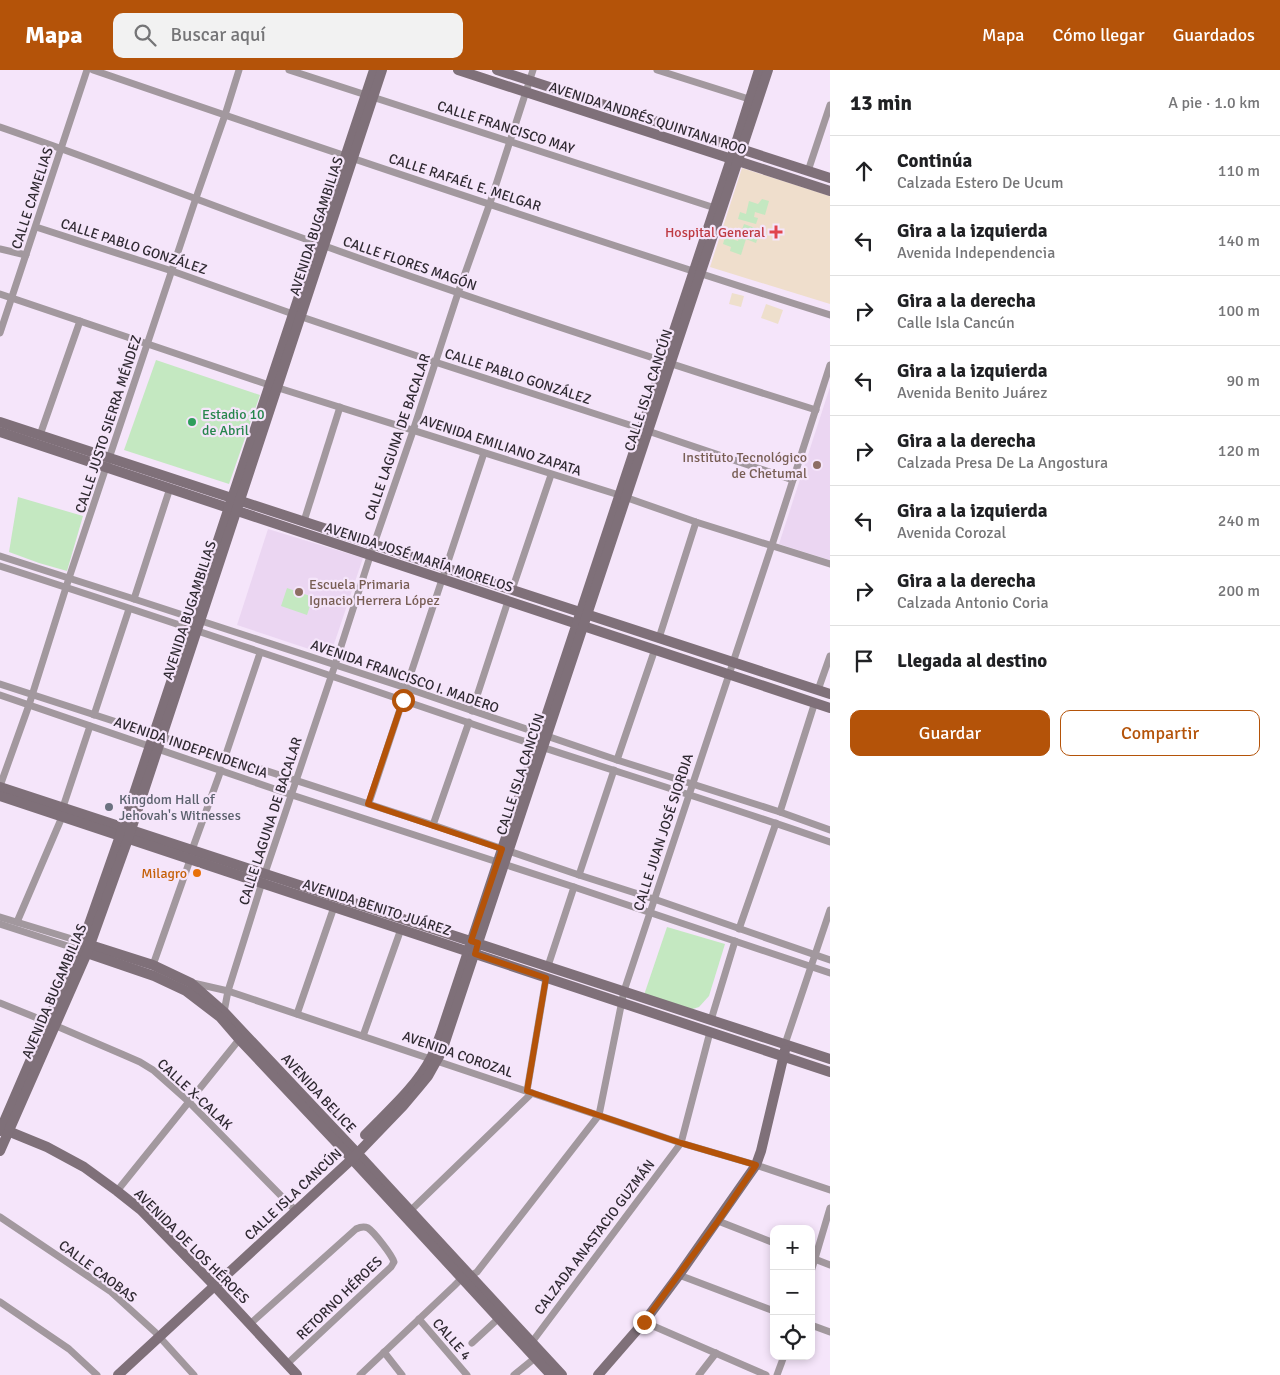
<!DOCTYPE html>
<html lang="es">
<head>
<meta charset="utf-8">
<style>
  :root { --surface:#fff; --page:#f2f2f2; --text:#202124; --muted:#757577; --line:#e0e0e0; --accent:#b45309 }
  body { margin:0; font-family:Signika,sans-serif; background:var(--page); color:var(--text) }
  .controls { position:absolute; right:15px; bottom:15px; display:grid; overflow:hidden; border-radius:10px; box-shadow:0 2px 8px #0003 }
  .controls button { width:45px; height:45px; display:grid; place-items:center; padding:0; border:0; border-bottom:1px solid var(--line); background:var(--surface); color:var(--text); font:25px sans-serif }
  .stop { position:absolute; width:15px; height:15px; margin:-11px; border:4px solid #b45309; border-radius:50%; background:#fff }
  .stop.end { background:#b45309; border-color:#fff; box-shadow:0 1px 5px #0008 }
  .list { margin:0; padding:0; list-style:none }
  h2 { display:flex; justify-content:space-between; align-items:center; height:65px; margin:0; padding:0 20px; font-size:21px }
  h2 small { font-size:16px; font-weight:400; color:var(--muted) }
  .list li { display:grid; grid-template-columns:32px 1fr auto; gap:15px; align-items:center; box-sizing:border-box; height:70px; padding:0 20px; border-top:1px solid var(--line) }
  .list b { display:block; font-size:19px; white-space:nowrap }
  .list p { margin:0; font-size:16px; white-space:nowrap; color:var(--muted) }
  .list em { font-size:16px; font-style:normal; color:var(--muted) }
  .actions { display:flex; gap:10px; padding:15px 20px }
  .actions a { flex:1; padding:11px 0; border:1px solid var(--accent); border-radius:10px; text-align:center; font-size:18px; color:var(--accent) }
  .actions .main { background:var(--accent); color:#fff }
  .icon { flex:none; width:28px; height:28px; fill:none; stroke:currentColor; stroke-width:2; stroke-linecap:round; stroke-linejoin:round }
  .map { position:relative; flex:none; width:830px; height:1305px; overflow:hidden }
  header { display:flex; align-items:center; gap:30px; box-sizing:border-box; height:70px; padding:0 25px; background:var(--accent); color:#fff }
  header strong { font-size:24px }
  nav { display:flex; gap:28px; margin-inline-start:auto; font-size:18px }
  .search { width:350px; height:45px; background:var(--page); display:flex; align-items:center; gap:12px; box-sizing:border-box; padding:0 18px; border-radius:10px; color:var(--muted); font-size:19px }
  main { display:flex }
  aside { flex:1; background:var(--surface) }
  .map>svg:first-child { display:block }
  .commercial { fill:#eedfcc }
  .built { fill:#ebd6f2 }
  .medical { fill:#efdecc }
  .green { fill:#c4e8c1 }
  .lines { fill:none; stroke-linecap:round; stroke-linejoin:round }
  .street { stroke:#a2989e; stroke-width:7 }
  .secondary { stroke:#7f7079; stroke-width:10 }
  .route { stroke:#b45309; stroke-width:6 }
  .health-dot { fill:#e0444e; stroke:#f5e5fa; stroke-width:2 }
  .leisure-dot { fill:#2e9e5b; stroke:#f5e5fa; stroke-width:2 }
  .education-dot { fill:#8d6e63; stroke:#f5e5fa; stroke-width:2 }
  .worship-dot { fill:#6b7280; stroke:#f5e5fa; stroke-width:2 }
  .food-dot { fill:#e8710a; stroke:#f5e5fa; stroke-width:2 }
  .labels { text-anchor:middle; stroke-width:4.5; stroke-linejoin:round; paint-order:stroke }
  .street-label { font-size:14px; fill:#2f2931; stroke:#f5e5fa }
  .health-label { font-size:14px; fill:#be3a42; stroke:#f5e5fa; text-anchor:end }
  .leisure-label { font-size:14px; fill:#27864d; stroke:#f5e5fa; text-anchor:start }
  .education-label { font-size:14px; fill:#785e54; stroke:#f5e5fa; text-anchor:end }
  .worship-label { font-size:14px; fill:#5b616d; stroke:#f5e5fa; text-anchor:start }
  .food-label { font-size:14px; fill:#c56008; stroke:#f5e5fa; text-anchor:end }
</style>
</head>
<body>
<header>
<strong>Mapa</strong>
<div class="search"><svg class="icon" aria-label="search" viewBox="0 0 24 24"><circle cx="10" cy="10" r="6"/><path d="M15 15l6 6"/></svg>Buscar aquí</div>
<nav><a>Mapa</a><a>Cómo llegar</a><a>Guardados</a></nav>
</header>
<main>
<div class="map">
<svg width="830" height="1305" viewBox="0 0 830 1305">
  <rect width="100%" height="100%" fill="#f5e5fa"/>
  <!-- commercial -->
  <g class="commercial">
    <polygon points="732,223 744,226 741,237 729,234"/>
    <polygon points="766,234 783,240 778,254 761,248"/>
  </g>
  <!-- built -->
  <g class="built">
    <polygon points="830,317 830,490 779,474"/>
    <polygon points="268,459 363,488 330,586 237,555"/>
  </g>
  <!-- medical -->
  <polygon class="medical" points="742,98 830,126 830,234 710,197"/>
  <!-- green -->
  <g class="green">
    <polygon points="762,129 769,131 765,145 755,142 754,147 758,148 756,154 738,149 740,142 746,144 749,131 758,134"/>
    <polygon points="744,154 755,158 753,165 758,167 756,173 746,169 741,185 730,181 731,177 723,174 725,167 738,171"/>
    <polygon points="156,290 260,325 229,414 124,380"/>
    <polygon points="18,427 83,446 67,501 39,493 9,482"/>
    <polygon points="287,518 313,527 307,545 281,536"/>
    <polygon points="667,857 725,874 709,926 699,937 683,942 643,928"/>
  </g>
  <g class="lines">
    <!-- street -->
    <g class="street">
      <path d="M93 0C338 84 583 167 830 245"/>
      <polyline points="289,0 715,138"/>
      <polyline points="657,0 752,30"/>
      <path d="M0 57C108 94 214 137 322 175 486 234 651 288 816 340"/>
      <polyline points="808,101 830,35"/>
      <polyline points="36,157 172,201 293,244 435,292 642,359 793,410"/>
      <polyline points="0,179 26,185"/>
      <polyline points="0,224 269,315 619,425 696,452 830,494"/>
      <polyline points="0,263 87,0"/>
      <polyline points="40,365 80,251"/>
      <polyline points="304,451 340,337"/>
      <polyline points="0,486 134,529 406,618 617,690 780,742 830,760"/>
      <path d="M0 496C166 549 331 606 496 662 607 699 719 733 830 772"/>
      <polyline points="512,520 551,405"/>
      <polyline points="134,529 170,418"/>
      <polyline points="659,568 696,452"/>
      <polyline points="0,614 433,755 579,805 654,829 830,890"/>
      <polyline points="406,618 484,383"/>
      <polyline points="818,620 830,586"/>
      <polyline points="0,625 292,725 574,817 830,903"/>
      <polyline points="472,641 508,531"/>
      <polyline points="94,645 129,539"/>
      <polyline points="225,687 260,583"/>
      <polyline points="617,690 655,579"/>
      <polyline points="0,716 29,635 69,508 196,128 225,45 239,0"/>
      <polyline points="369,733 403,630"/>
      <polyline points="63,737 90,656"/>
      <polyline points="780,742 815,632"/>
      <polyline points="433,755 469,652"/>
      <polyline points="192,780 221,700"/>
      <polyline points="579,805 614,700"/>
      <polyline points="0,847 82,872"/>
      <polyline points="17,852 62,747"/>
      <polyline points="0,854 80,880"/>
      <polyline points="739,859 776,753"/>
      <polyline points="153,895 190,790"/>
      <polyline points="548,896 574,817"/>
      <polyline points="193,913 228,921 681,1073 756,1095 830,1120"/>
      <polyline points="0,933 47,952 124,985 140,992 153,1000 189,1032 296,1141"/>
      <polyline points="224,942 228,921 265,803 335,595 374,474 413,361 458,223 490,133 533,0"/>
      <polyline points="297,944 334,837"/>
      <polyline points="711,950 735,871"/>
      <polyline points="363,966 401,859"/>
      <polyline points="785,974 830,840"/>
      <polyline points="527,1021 546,908"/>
      <polyline points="117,1121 242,966"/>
      <polyline points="410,1141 532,1023"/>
      <polyline points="0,1147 110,1221 155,1262 194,1305"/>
      <polyline points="718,1151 774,1173"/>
      <polyline points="812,1188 830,1195"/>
      <polyline points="811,1202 830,1138"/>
      <polyline points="679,1205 774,1241"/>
      <polyline points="0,1232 69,1279 97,1305"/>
      <polyline points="419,1249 467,1305"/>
      <polyline points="644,1252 766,1305"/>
      <path d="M250 1254 356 1159C360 1157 364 1156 368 1158 374 1162 392 1185 394 1192L391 1197 287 1294"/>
      <polyline points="811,1255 830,1262"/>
      <polyline points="532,1272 681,1073 710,962"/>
      <polyline points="472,1273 499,1248"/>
      <polyline points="384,1282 402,1305"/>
      <polyline points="360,1305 454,1216 462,1208 470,1206 477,1202 599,1045 624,921 772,475 830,295"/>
      <polyline points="514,1305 535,1288"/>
      <polyline points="699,1305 716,1283"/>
      <polyline points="777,1305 784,1286"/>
    </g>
    <!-- secondary -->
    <g class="secondary">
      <polyline points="458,0 830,121"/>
      <polyline points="497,0 830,108"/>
      <polyline points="0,352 830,624"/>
      <polyline points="0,362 830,638"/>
      <polyline points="0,717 830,989"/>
      <polyline points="0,726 830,1002"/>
      <polyline points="84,873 153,895 191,913 224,942 357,1083 562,1305"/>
      <polyline points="81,881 154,906 186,921 220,947 239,969 352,1089 551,1305"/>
      <polyline points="3,1059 47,1077 84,1097 117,1121 141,1140 210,1211 297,1305"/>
      <polyline points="0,1061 47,952 80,880 120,766 374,0"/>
      <path d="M365 1065C387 1042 416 1017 431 988 435 980 438 971 441 963L731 89 759 0"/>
      <polyline points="0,1081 87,883 128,769 382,0"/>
      <polyline points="118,1305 352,1089 403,1036 419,1017 428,1006 442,981 768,0"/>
      <polyline points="598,1305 644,1252 679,1205 756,1095 761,1081 785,980"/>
    </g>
  </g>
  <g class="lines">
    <!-- route -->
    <polyline class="route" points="403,630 368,734 502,779 471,871 478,873 475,884 546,908 527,1021 681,1073 756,1095 718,1151 644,1252"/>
  </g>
  <!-- markers -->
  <path class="health-dot" d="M773.5 154.5h5v5h5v5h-5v5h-5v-5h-5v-5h5z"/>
  <circle class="leisure-dot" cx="192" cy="352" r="5"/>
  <g class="education-dot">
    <circle cx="817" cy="395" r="5"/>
    <circle cx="299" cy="522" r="5"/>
  </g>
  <circle class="worship-dot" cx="109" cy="737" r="5"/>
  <circle class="food-dot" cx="197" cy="803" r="5"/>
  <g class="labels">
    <!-- street labels -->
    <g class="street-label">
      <text transform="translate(648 48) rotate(18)" y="5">AVENIDA ANDRÉS QUINTANA ROO</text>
      <text transform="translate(506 57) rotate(18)" y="5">CALLE FRANCISCO MAY</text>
      <text transform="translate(465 112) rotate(18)" y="5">CALLE RAFAÉL E. MELGAR</text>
      <text transform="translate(32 128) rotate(-72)" y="5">CALLE CAMELIAS</text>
      <text transform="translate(316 156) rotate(-72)" y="5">AVENIDA BUGAMBILIAS</text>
      <text transform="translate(134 176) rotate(18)" y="5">CALLE PABLO GONZÁLEZ</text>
      <text transform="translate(410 193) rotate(19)" y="5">CALLE FLORES MAGÓN</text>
      <text transform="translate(518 306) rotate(18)" y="5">CALLE PABLO GONZÁLEZ</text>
      <text transform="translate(648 320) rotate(-72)" y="5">CALLE ISLA CANCÚN</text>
      <text transform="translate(108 354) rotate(-72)" y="5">CALLE JUSTO SIERRA MÉNDEZ</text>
      <text transform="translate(397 367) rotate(-71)" y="5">CALLE LAGUNA DE BACALAR</text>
      <text transform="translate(501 375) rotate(18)" y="5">AVENIDA EMILIANO ZAPATA</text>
      <text transform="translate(419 487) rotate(18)" y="5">AVENIDA JOSÉ MARÍA MORELOS</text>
      <text transform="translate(189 540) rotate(-72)" y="5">AVENIDA BUGAMBILIAS</text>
      <text transform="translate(405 606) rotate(19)" y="5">AVENIDA FRANCISCO I. MADERO</text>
      <text transform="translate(191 677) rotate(19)" y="5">AVENIDA INDEPENDENCIA</text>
      <text transform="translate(520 704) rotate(-72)" y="5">CALLE ISLA CANCÚN</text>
      <text transform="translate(270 751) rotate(-72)" y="5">CALLE LAGUNA DE BACALAR</text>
      <text transform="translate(663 762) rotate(-72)" y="5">CALLE JUAN JOSÉ SIORDIA</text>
      <text transform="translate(377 837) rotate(18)" y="5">AVENIDA BENITO JUÁREZ</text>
      <text transform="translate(54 921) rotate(-67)" y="5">AVENIDA BUGAMBILIAS</text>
      <text transform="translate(458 984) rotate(19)" y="5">AVENIDA COROZAL</text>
      <text transform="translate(319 1023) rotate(47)" y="5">AVENIDA BELICE</text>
      <text transform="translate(195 1024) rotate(43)" y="5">CALLE X-CALAK</text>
      <text transform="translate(293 1124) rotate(-43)" y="5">CALLE ISLA CANCÚN</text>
      <text transform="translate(594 1167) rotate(-53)" y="5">CALZADA ANASTACIO GUZMÁN</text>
      <text transform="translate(192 1176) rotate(45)" y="5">AVENIDA DE LOS HÉROES</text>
      <text transform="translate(98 1201) rotate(37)" y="5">CALLE CAOBAS</text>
      <text transform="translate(339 1228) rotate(-44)" y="5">RETORNO HÉROES</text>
      <text transform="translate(452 1269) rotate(49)" y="5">CALLE 4</text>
    </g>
    <!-- health labels -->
    <g class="health-label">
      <text x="765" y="167">Hospital General</text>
    </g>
    <!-- leisure labels -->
    <g class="leisure-label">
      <text x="202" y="349">Estadio 10<tspan x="202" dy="16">de Abril</tspan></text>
    </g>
    <!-- education labels -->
    <g class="education-label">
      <text x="807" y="392">Instituto Tecnológico<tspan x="807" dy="16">de Chetumal</tspan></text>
      <text x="309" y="519" text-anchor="start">Escuela Primaria<tspan x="309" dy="16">Ignacio Herrera López</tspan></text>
    </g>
    <!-- worship labels -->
    <g class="worship-label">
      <text x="119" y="734">Kingdom Hall of<tspan x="119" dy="16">Jehovah's Witnesses</tspan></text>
    </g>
    <!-- food labels -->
    <g class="food-label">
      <text x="187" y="808">Milagro</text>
    </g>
  </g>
</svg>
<div class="controls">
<button>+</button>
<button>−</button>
<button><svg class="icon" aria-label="locate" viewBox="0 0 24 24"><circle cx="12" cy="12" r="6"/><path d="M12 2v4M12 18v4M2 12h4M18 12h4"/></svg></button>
</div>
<div class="stop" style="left:403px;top:630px"></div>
<div class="stop end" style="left:644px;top:1252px"></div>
</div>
<aside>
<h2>13 min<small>A pie · 1.0 km</small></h2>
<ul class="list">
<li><svg class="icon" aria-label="ahead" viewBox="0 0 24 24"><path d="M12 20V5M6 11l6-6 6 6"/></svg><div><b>Continúa</b><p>Calzada Estero De Ucum</p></div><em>110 m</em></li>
<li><svg class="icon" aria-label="left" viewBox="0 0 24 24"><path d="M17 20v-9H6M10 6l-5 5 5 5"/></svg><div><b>Gira a la izquierda</b><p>Avenida Independencia</p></div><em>140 m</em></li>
<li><svg class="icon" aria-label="right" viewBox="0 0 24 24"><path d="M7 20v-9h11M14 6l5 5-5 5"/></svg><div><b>Gira a la derecha</b><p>Calle Isla Cancún</p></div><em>100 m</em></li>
<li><svg class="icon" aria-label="left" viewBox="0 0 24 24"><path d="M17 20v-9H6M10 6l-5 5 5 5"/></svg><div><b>Gira a la izquierda</b><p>Avenida Benito Juárez</p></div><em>90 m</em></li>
<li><svg class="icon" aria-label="right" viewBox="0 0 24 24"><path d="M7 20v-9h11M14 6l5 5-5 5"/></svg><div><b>Gira a la derecha</b><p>Calzada Presa De La Angostura</p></div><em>120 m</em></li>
<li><svg class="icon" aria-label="left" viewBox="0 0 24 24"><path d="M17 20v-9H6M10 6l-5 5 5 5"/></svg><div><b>Gira a la izquierda</b><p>Avenida Corozal</p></div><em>240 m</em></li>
<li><svg class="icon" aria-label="right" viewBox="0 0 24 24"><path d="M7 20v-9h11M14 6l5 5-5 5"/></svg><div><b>Gira a la derecha</b><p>Calzada Antonio Coria</p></div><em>200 m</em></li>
<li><svg class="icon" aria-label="arrive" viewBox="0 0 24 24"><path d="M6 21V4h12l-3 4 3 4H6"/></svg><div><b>Llegada al destino</b></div></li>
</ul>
<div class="actions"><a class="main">Guardar</a><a>Compartir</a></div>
</aside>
</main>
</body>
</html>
